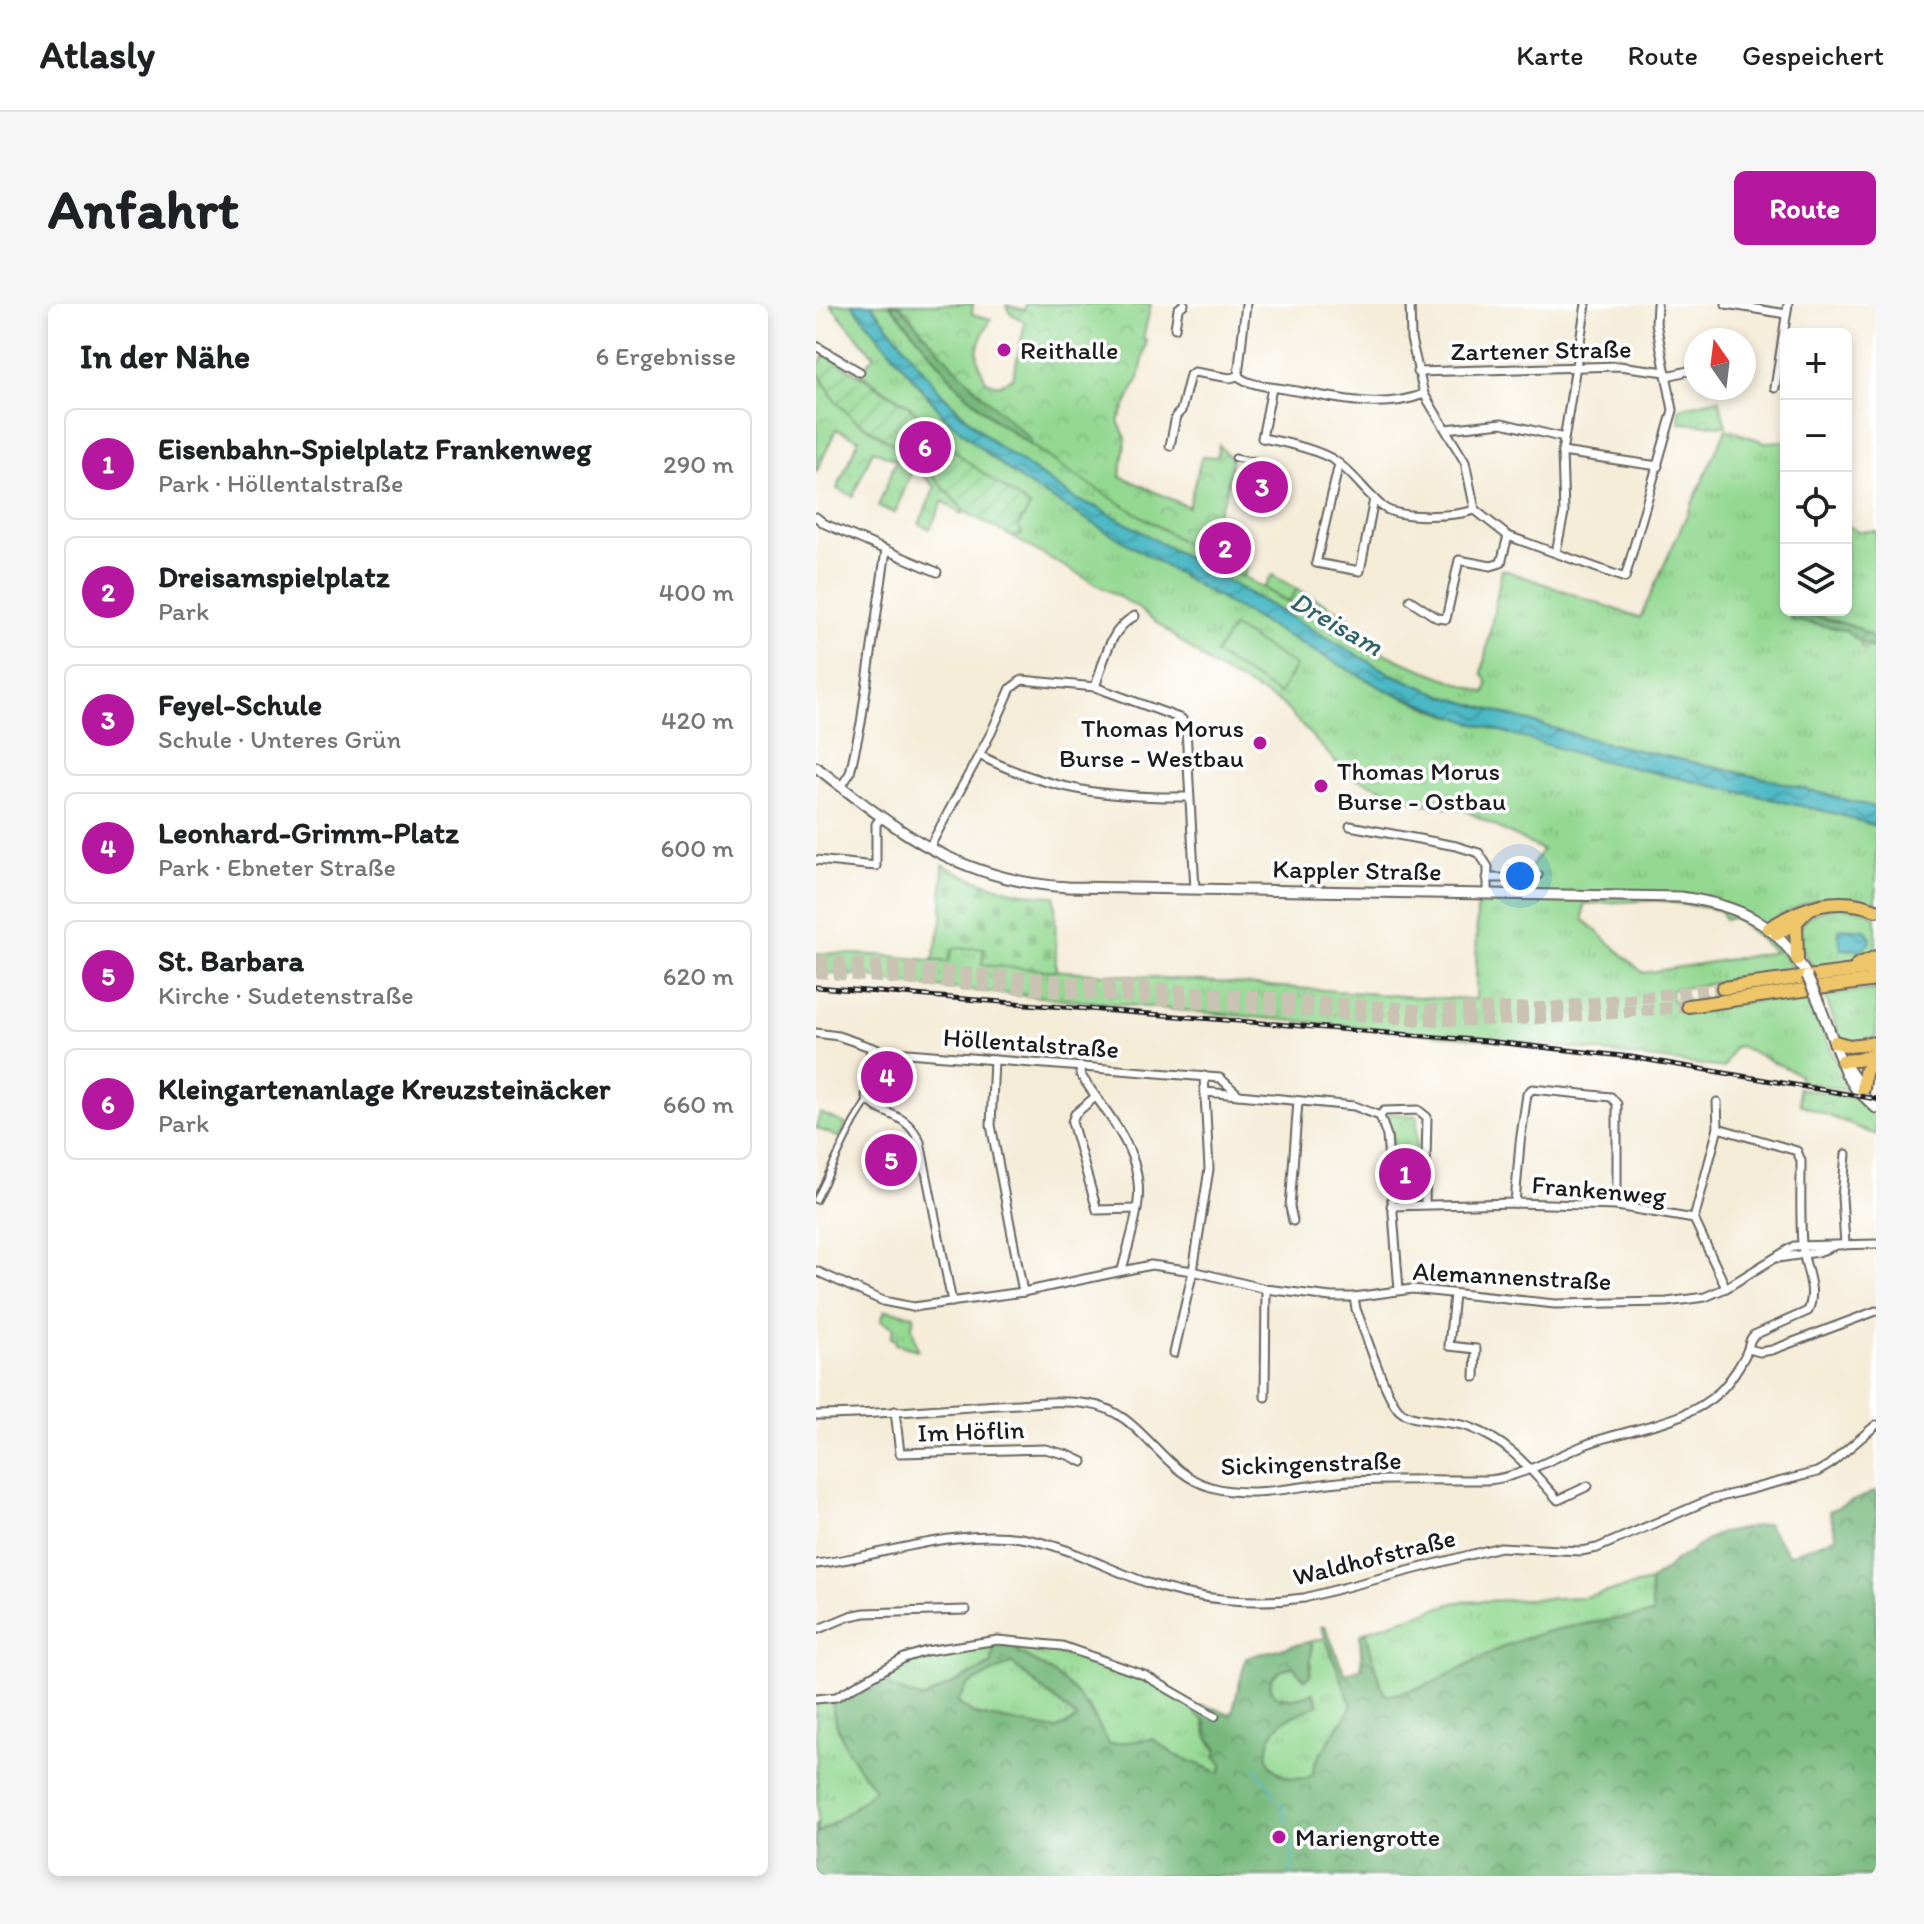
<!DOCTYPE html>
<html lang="de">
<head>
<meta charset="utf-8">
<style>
  :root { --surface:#fff; --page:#f6f6f6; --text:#202124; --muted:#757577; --line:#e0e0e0; --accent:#b5179e }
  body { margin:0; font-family:Itim,sans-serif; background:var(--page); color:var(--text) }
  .controls { position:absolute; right:24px; top:24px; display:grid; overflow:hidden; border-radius:12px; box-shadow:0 4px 12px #0003 }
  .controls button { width:72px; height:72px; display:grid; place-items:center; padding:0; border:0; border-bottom:2px solid var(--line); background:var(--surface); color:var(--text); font:40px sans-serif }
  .compass { position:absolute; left:868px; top:24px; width:72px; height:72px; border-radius:50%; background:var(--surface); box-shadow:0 4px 12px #0003; rotate:346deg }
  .you { position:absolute; left:704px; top:572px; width:28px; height:28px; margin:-20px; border:6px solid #fff; border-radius:50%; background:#1a73e8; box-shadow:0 0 0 12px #1a73e833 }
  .badge { display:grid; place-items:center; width:52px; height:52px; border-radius:50%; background:var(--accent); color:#fff; font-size:26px; font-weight:700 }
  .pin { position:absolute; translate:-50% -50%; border:4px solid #fff; box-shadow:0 2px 8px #0006 }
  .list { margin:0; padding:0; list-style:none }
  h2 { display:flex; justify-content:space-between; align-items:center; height:104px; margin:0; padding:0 32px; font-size:34px }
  h2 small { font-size:26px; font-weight:400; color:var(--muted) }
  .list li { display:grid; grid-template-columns:52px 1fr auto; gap:24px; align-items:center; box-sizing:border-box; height:112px; margin:0 16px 16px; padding:0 16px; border:2px solid var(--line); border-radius:12px }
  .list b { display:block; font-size:30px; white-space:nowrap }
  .list p { margin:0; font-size:26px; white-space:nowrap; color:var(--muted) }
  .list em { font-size:26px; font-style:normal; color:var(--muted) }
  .icon { flex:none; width:44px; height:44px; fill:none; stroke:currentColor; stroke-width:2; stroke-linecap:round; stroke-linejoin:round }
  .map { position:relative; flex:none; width:1060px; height:1572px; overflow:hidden; border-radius:12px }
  header { display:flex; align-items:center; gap:48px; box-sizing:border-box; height:112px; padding:0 40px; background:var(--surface); border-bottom:2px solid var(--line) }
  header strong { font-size:38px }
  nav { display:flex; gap:44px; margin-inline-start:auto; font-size:28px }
  .intro { display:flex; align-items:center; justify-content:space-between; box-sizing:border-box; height:192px; padding:0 48px }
  h1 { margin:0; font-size:56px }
  .button { padding:20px 36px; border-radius:12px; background:var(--accent); color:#fff; font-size:28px; font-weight:700 }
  main { display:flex; gap:48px; padding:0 48px }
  aside { flex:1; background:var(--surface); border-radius:12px; box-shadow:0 4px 12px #0003 }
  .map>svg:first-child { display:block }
  .grass { fill:url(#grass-tufts); stroke:#587a56; stroke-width:2; fill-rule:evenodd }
  .forest { fill:url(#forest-crowns); stroke:#496a4c; stroke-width:2; fill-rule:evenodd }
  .cemetery { fill:url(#cemetery-stones); stroke:#587a56; stroke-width:2 }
  .park { fill:url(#park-crowns); stroke:#587a56; stroke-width:2 }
  .garden { fill:url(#garden-furrows); stroke:#587a56; stroke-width:2 }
  .pitch { fill:#93d891; stroke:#587a56; stroke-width:2 }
  .water { fill:url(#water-waves); stroke:#336a70; stroke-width:2 }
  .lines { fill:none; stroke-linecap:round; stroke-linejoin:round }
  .stream { stroke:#4ab8c4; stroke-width:2 }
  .trunk-tunnel { stroke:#cac2b2; stroke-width:12; stroke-dasharray:12 6; stroke-linecap:butt }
  .pedestrian-casing { stroke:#68655e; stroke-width:9 }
  .minor-casing { stroke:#68655e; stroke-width:11 }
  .tertiary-casing { stroke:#68655e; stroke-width:13 }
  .trunk-casing { stroke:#68655e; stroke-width:16 }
  .pedestrian { stroke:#fff; stroke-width:5 }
  .minor { stroke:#fff; stroke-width:7 }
  .tertiary { stroke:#fff; stroke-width:9 }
  .trunk { stroke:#eec569; stroke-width:12 }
  .rail-casing { stroke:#1c1c1c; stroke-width:5 }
  .rail { stroke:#fff; stroke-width:2; stroke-dasharray:6; stroke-linecap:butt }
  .tertiary-bridge-casing { stroke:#68655e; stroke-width:13; stroke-linecap:butt }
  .tertiary-bridge { stroke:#fff; stroke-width:9 }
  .poi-dot { fill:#b5179e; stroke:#fff; stroke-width:3 }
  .labels { text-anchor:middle; stroke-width:7; stroke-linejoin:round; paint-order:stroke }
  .poi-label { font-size:26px; fill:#1c1c1c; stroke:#fff; text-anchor:start }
  .street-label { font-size:26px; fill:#1c1c1c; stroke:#fff }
  .water-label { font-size:28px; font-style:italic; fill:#316268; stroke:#fff }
</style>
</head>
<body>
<header>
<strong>Atlasly</strong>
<nav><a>Karte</a><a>Route</a><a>Gespeichert</a></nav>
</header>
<div class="intro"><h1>Anfahrt</h1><a class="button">Route</a></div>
<main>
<aside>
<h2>In der Nähe<small>6 Ergebnisse</small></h2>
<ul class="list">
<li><span class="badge">1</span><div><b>Eisenbahn-Spielplatz Frankenweg</b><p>Park · Höllentalstraße</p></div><em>290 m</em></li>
<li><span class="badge">2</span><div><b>Dreisamspielplatz</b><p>Park</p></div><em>400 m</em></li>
<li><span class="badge">3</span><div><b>Feyel-Schule</b><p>Schule · Unteres Grün</p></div><em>420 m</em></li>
<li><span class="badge">4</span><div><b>Leonhard-Grimm-Platz</b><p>Park · Ebneter Straße</p></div><em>600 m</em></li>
<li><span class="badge">5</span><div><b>St. Barbara</b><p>Kirche · Sudetenstraße</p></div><em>620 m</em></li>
<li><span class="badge">6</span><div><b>Kleingartenanlage Kreuzsteinäcker</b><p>Park</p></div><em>660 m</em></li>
</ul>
</aside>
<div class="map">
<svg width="1060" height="1572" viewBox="0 0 1060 1572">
  <defs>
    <pattern id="grass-tufts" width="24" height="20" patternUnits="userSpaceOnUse" patternTransform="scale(2)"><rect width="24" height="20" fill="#93d891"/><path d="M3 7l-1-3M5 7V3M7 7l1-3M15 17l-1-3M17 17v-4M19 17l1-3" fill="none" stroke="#7eb97c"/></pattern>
    <pattern id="forest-crowns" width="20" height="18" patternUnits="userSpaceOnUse" patternTransform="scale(2)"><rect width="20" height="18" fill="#76b87b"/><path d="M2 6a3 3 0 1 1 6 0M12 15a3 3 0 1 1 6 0" fill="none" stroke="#609564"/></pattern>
    <pattern id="cemetery-stones" width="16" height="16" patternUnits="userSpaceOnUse" patternTransform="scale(2)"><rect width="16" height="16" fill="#93d891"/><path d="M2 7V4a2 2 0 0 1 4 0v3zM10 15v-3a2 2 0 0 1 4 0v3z" fill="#7eb97c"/></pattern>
    <pattern id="park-crowns" width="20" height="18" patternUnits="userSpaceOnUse" patternTransform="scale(2)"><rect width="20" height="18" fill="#93d891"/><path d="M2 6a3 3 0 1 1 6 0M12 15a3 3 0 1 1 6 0" fill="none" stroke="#7eb97c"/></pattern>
    <pattern id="garden-furrows" width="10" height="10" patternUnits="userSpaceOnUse" patternTransform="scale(2)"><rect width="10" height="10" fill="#93d891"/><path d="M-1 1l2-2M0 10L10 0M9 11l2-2" fill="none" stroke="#7eb97c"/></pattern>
    <pattern id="water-waves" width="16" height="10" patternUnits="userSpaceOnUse" patternTransform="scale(2)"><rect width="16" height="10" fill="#4ab8c4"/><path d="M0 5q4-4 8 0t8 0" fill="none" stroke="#3d959e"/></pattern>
  </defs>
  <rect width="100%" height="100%" fill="#fff"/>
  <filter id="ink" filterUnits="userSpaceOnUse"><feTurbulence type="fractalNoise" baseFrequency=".0125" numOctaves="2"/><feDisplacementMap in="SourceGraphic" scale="16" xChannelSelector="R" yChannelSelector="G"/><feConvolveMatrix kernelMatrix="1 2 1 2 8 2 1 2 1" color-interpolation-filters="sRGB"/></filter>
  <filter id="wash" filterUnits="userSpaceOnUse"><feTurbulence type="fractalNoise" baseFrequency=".006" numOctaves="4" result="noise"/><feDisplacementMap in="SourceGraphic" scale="32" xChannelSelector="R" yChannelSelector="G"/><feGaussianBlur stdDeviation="1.8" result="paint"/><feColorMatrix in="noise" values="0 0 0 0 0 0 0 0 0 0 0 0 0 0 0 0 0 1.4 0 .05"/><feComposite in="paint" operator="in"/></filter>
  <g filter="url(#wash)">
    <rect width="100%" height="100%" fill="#f5ecd8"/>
    <!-- grass -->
    <g class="grass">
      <path d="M14 0H36L128 112 170 149 208 178 406 296 568 385 623 408 787 457 1021 510 1060 522V600C1011 583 987 598 946 624L978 666 855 686 856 697 871 695 873 707 952 695 993 693 1018 753 1037 787 984 778 983 770 924 742 918 743 908 764 733 741 67 678 57 673 0 669V649L63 651 132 658 137 644H168L167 661 616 694 660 695 661 597H706V577L726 546 648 506 603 499 532 471 465 399 399 364 319 302 196 233 205 231 202 222 213 203 149 156 93 102 43 69 58 52ZM842 596 904 606 909 616 918 613 959 648 827 669 767 615 768 600Z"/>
      <polygon points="55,0 74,0 141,81 178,116 263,174 472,299 481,285 532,311 530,331 587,358 669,389 672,379 666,369 686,265 824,314 910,125 949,138 970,137 970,306 976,306 976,316 1029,326 1046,339 1045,343 1049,345 1051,342 1060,345 1060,504 956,476 781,437 631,393 575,370 283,204 261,196 179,140 126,90"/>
      <polygon points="1030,222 1043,227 1060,227 1060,335 1040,323 980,306 1030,306"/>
      <path d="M1023 602 1050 607 1060 613V650L1047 657 998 664C994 657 987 649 985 642 976 613 1002 607 1023 602Z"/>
      <polygon points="1060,685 1060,734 1035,740 1024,734 1009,691"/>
      <polygon points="69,1006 98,1011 96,1023 102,1046 80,1040 80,1036 75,1034 78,1023 65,1017"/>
      <path d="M834 1278 837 1310C791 1317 743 1321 699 1338 655 1355 617 1388 569 1391L560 1367 550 1327 641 1298 768 1293Z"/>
      <path d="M509 1334 536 1402 499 1459 497 1470 490 1475C484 1474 476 1475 471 1473 443 1466 448 1431 468 1417 478 1410 491 1407 502 1400L497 1389 477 1395 459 1392C447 1374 461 1367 478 1362L489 1375 494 1370 496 1337Z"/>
      <polygon points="178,1339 176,1360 107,1395 76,1384 61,1370 107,1350"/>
      <path d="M202 1339C258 1348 311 1361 359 1391 367 1396 378 1401 384 1409 390 1417 388 1423 391 1431 397 1447 411 1449 404 1470L359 1451 337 1435 293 1441 273 1403 200 1348Z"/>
      <polygon points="195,1359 262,1415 240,1426 157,1410 140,1398 152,1381"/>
      <path d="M16 1398C20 1433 38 1459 60 1485L35 1506 2 1529 0 1399Z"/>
    </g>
    <!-- forest -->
    <g class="forest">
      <path d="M74 0H83C124 49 166 94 216 135L214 140 178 116 141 81Z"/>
      <polygon points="976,306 1040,323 1060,335 1060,345 1046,339 1029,326 975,316"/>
      <path d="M1060 1187V1572H0V1520L2 1529 35 1506 59 1485C38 1459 20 1433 16 1398L61 1370 76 1384 107 1395 176 1360 178 1339H202L201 1348C249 1372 268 1392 293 1440L337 1435 359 1451 404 1469 407 1461 399 1452 402 1445 391 1432 390 1417 379 1410 385 1401 416 1410 430 1353 496 1337 494 1371 489 1376 477 1362C461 1367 447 1374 459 1392 473 1397 483 1393 497 1389L503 1400C492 1407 478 1410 468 1417 448 1431 443 1465 471 1473 476 1475 484 1474 490 1475L497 1470 499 1459 536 1402 505 1323 509 1322 529 1370 546 1364 544 1331 550 1327 560 1367 569 1391C617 1388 655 1355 699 1338 743 1321 791 1317 837 1310L834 1278 862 1255 901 1230 951 1220 973 1251 1021 1233 1013 1207ZM196 1359 262 1415 240 1426 157 1410 141 1398 152 1381Z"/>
    </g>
    <!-- cemetery -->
    <path class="cemetery" d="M127 561C163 579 198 591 239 592L240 667 166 661 168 644H138L132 658 117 656 126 617Z"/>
    <!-- park -->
    <g class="park">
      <path d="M83 0H157L156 10 175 15C160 42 156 49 170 77L182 81 197 74 209 19 193 8 190 1 208 6 210 0H335L327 35 331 36 323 74 302 117 310 134 304 172 372 203 386 152 401 153 403 141 416 155 410 190 382 247 263 174 214 140 215 135C166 94 124 49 83 0Z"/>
      <polygon points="0,65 20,98 54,126 103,156 149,208 145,210 127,197 114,225 103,220 119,183 98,162 79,209 62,203 80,156 57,146 37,192 21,185 43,135 20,125 0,169"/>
      <polygon points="903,95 910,122 864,119 863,104"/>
      <polygon points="403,215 431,240 432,256 428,273 385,248"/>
      <polygon points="62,755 85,757 80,798 56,788"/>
      <polygon points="982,784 1043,795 1060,809 1060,831 984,800"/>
      <polygon points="574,810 601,812 599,891 581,892 576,830 569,813"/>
    </g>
    <!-- garden -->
    <polygon class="garden" points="9,50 94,103 149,156 214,203 202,222 206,230 196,233 149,208 103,156 38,115 20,98 0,65"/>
    <!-- pitch -->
    <g class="pitch">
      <polygon points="456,271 481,285 473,298 448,284"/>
      <polygon points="417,323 480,362 463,390 399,350"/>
      <polygon points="4,809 30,820 24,834 0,824"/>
    </g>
    <!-- water -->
    <g class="water">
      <polygon points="36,0 55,0 126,90 164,127 179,140 261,196 283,204 575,370 631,393 781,437 956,476 1060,504 1060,522 1021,510 787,457 656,419 568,385 406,296 208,178 170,149 128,112"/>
      <polygon points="1025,624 1049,626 1055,633 1055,638 1045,646 1025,645 1022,627"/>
    </g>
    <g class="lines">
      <!-- stream -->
      <g class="stream">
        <polyline points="438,1462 459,1491"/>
        <polyline points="464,1498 470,1517"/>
        <polyline points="476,1572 476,1536"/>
      </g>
    </g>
  </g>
  <g filter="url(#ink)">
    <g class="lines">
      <!-- trunk-tunnel -->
      <g class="trunk-tunnel">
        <polyline points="0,657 601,706 734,704 907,684"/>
        <path d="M0 668 605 716C696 718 781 711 872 702"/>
      </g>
      <!-- pedestrian casing -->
      <g class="pedestrian-casing">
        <g id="pedestrian">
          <polyline points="419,154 454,161"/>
          <polyline points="0,896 38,818 51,797"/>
        </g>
      </g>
      <!-- minor casing -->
      <g class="minor-casing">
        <g id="minor">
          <polyline points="594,0 595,35 608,90 649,158 659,206 692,232 809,274 857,106 840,19 841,0"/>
          <polyline points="910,0 970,10"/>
          <polyline points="359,24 362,5 368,0"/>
          <polyline points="0,42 44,68"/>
          <polyline points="601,68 803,62 850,68"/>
          <path d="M422 72C432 81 454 83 468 85 515 92 561 108 608 90"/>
          <polyline points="422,72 430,0"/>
          <polyline points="851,72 880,65"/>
          <path d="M456 84 446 134C468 138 498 144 518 156 538 169 549 189 567 203 584 216 640 212 659 206"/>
          <polyline points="959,84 972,0"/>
          <polyline points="630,125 686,119 748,134"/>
          <polyline points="354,142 360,112 365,107 374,71 378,68 414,74 422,72"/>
          <polyline points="746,148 842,162"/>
          <polyline points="523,160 500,259 544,267 558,195"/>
          <polyline points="0,213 9,220 121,268"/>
          <polyline points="740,248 748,209 746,148 770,0"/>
          <polyline points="594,296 621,314 630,315 643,256 675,262 685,259 692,232"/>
          <path d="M279 383C288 358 293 325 319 312"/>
          <path d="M163 451C233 487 296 494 373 493"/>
          <polyline points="25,483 34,469 45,419 70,246"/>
          <polyline points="534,522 640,542 663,549 672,563 672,590"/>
          <polyline points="113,544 175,429 195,384 206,376 279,383 366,415 370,425 379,585"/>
          <polyline points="0,556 60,562 60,520 65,514"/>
          <polyline points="671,574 717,574 722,571"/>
          <polyline points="0,729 22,732 66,747 404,774 423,791 538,802 564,812 571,832 583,986"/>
          <path d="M55 744 50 793C65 814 89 805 104 838L136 998"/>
          <polyline points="178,756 175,821 207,988"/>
          <path d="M265 762 264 770C292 812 331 851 321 905 318 925 311 946 306 966"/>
          <polyline points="389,788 423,791"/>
          <polyline points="279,793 259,810 256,818 281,906 321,905"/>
          <polyline points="901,798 902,824"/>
          <polyline points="564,812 568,807 602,806 611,813 609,899"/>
          <polyline points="699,899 704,839 711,790 716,785 795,793 801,800 801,902"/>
          <polyline points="575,902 699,899 801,902 878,915"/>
          <polyline points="878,915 910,984"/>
          <polyline points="477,917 474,903 482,797"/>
          <polyline points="1029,941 1026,893 1030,850"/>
          <polyline points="962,954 1002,948 1018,942"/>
          <polyline points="0,967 67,997 97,1003 207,988 335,961 377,967 450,985 515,993 538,993 596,985 739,1000 851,998 889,993 910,984 978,942 1060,940"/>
          <polyline points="638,990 633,1042 660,1045 659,1073"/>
          <path d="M538 993 540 1005C549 1027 569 1092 583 1106 595 1119 636 1116 653 1123 694 1138 714 1165 742 1196L772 1182"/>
          <polyline points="933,1045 944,1048 956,1046 1060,1007"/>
          <polyline points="358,1049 377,967 393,865 388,772"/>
          <polyline points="449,1093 450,985"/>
          <polyline points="79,1107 84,1149 229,1145 252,1151 267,1158"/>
          <path d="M0 1111C60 1111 121 1105 182 1101 213 1100 241 1095 272 1100 325 1106 344 1169 395 1183 439 1196 488 1180 533 1177 580 1175 627 1176 673 1176 709 1172 738 1153 771 1140 813 1124 870 1120 903 1088 913 1079 926 1059 931 1047 934 1040 932 1037 938 1031L992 1007C1002 984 988 964 986 940 984 912 985 884 985 857L981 847 902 824 878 915"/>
          <path d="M0 1260C68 1252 136 1224 205 1234 250 1241 289 1264 332 1279 380 1296 438 1301 488 1294L684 1243 765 1247 781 1244 893 1196 1001 1168 1013 1161 1060 1121"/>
          <polyline points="0,1326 34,1312 49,1309 150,1306"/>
          <polyline points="0,1395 20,1393 88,1354 110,1347 182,1336 246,1342 328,1371 399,1412"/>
        </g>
      </g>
      <!-- tertiary casing -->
      <g class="tertiary-casing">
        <g id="tertiary">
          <path d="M0 463C82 527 142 577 252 583L864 593C923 601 961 618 991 672"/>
          <polyline points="1003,699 1030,770 1040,785 1060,804"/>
          <polyline points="1028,759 1047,786"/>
        </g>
      </g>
      <!-- trunk casing -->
      <g class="trunk-casing">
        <g id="trunk">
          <polyline points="980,618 981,655"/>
          <path d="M953 624C987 603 1021 590 1060 606"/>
          <polyline points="961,630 980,618 993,605"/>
          <polyline points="1041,661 1060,653"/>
          <polyline points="907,684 1060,664"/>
          <polyline points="872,702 1060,676"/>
          <polyline points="1019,738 1033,742 1060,739"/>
          <polyline points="1026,757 1041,756 1058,751"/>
          <polyline points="1047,785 1049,769 1057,751"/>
        </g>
      </g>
      <!-- pedestrian -->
      <use href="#pedestrian" class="pedestrian"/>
      <!-- minor -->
      <use href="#minor" class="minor"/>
      <!-- tertiary -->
      <use href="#tertiary" class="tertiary"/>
      <!-- trunk -->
      <use href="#trunk" class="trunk"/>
      <!-- rail casing -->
      <g class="rail-casing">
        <polyline id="rail" points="0,683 670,737 815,753 1060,795"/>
      </g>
      <!-- rail -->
      <use href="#rail" class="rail"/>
      <!-- tertiary-bridge casing -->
      <g class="tertiary-bridge-casing">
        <polyline id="tertiary-bridge" points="991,672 1003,699"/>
      </g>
      <!-- tertiary-bridge -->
      <use href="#tertiary-bridge" class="tertiary-bridge"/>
    </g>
  </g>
  <!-- markers -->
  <g class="poi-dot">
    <circle cx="188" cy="46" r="8"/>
    <circle cx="444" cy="439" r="8"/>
    <circle cx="505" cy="482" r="8"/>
    <circle cx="463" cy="1533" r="8"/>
  </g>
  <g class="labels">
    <!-- poi labels -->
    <g class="poi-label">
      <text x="204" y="55">Reithalle</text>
      <text x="428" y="433" text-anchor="end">Thomas Morus<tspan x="428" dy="30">Burse - Westbau</tspan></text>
      <text x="521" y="476">Thomas Morus<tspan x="521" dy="30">Burse - Ostbau</tspan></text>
      <text x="479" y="1542">Mariengrotte</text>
    </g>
    <!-- street labels -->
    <g class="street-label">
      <text transform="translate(725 46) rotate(-1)" y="9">Zartener Straße</text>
      <text transform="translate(541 566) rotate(1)" y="9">Kappler Straße</text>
      <text transform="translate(215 739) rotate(4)" y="9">Höllentalstraße</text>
      <text transform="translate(783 886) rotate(5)" y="9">Frankenweg</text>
      <text transform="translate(696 972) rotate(3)" y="9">Alemannenstraße</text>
      <text transform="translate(155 1127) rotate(-2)" y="9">Im Höflin</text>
      <text transform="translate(495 1159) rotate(-2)" y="9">Sickingenstraße</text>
      <text transform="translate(558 1253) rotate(-14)" y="9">Waldhofstraße</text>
    </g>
    <!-- water labels -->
    <g class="water-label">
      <text transform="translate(521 319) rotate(30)" y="10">Dreisam</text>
    </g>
  </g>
</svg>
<div class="controls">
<button>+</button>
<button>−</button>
<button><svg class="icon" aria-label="locate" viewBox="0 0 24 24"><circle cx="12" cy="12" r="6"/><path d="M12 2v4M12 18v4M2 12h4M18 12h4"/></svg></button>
<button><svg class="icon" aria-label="layers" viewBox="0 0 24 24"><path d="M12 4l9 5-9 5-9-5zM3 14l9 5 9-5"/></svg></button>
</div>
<svg class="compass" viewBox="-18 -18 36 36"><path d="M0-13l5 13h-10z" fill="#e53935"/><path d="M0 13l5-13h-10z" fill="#757577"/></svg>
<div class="you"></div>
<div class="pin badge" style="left:589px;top:870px">1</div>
<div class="pin badge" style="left:409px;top:244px">2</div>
<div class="pin badge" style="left:446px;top:183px">3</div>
<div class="pin badge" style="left:71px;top:773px">4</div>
<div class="pin badge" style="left:75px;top:856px">5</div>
<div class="pin badge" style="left:109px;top:143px">6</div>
</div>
</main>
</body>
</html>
